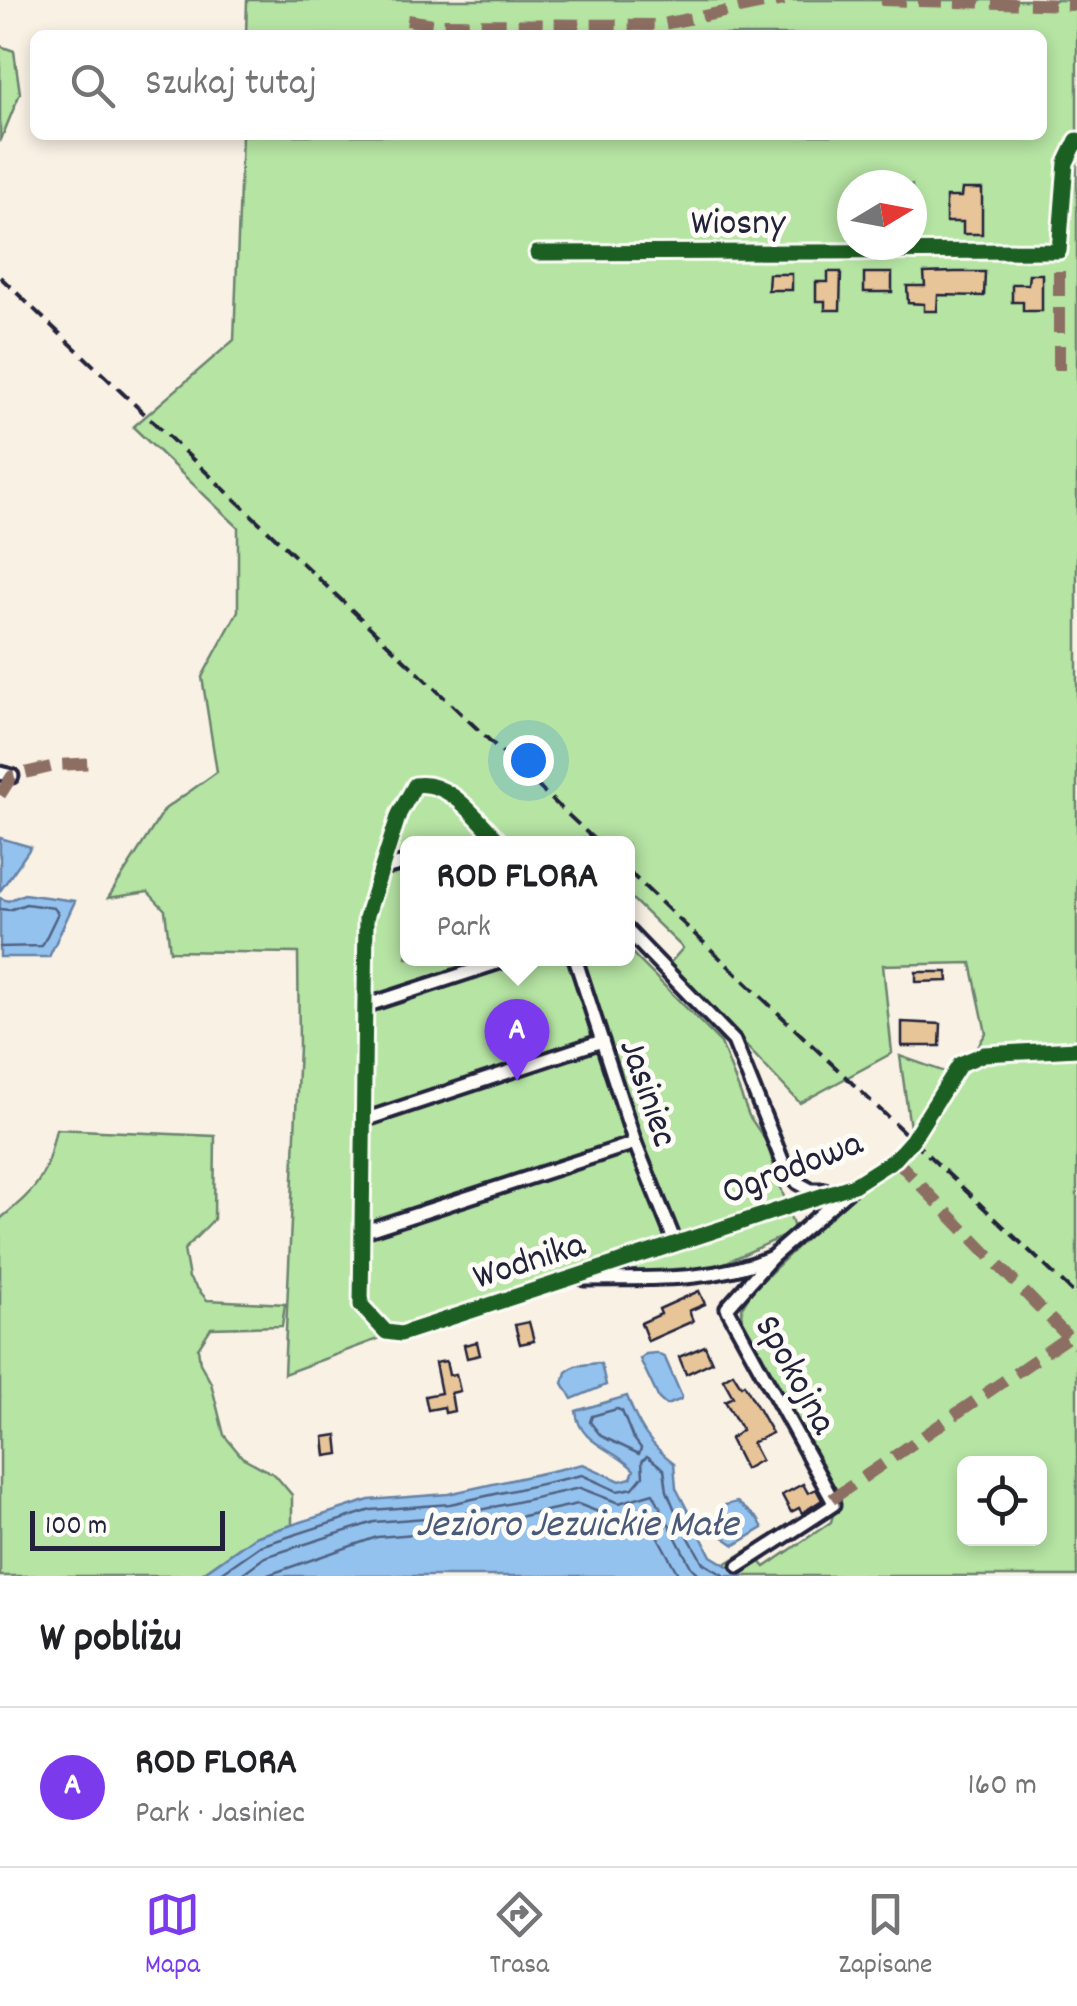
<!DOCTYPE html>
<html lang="pl">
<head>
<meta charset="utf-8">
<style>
  :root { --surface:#fff; --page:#f2f2f2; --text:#202124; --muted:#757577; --line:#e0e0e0; --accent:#7c3aed }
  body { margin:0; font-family:Dekko,sans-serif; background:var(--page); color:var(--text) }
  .controls { position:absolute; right:30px; bottom:30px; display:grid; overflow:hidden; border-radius:15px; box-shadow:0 5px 15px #0003 }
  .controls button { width:90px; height:90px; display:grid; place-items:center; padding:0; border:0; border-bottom:2px solid var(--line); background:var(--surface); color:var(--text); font:50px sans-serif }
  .compass { position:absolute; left:837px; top:170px; width:90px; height:90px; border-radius:50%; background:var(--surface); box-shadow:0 5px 15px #0003; rotate:80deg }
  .scale { position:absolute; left:30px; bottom:25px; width:195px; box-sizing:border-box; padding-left:10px; border:5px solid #22223b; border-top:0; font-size:28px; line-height:35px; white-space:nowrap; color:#22223b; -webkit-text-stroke:8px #fdfcf7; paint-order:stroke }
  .you { position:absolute; left:528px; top:760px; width:35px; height:35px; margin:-25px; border:8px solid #fff; border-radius:50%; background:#1a73e8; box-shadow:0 0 0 15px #1a73e833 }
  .badge { display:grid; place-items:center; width:65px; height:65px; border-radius:50%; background:var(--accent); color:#fff; font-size:32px; font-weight:700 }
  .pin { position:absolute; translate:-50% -82px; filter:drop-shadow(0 2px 5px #0008) }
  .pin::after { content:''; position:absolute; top:52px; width:35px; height:30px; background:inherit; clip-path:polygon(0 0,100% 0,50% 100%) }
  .popup { position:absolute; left:400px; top:836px; width:235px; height:130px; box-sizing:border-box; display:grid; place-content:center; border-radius:15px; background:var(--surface); filter:drop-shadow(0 2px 8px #0005); font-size:32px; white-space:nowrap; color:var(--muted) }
  .popup b { font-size:38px; color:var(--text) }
  .popup::after { content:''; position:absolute; left:50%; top:100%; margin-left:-20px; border:20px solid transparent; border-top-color:var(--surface) }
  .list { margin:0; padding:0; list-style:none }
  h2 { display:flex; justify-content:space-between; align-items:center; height:130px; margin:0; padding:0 40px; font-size:42px }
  h2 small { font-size:32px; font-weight:400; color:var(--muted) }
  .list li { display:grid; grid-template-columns:65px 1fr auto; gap:30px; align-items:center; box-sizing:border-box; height:160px; padding:0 40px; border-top:2px solid var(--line) }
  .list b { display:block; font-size:38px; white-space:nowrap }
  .list p { margin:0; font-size:32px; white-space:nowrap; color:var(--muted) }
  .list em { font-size:32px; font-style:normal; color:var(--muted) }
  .icon { flex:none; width:55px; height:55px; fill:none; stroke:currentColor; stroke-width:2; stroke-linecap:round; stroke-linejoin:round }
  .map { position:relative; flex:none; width:1077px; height:1576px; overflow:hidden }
  .search { position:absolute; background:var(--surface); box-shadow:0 5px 15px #0003; left:30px; right:30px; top:30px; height:110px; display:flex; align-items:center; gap:25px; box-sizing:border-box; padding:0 35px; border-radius:15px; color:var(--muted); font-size:38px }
  .sheet { height:290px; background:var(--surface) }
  nav { display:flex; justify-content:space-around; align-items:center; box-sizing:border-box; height:140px; border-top:2px solid var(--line); background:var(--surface); font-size:28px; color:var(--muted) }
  nav a { display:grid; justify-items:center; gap:5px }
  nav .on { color:var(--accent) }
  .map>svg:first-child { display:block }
  .green { fill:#b5e4a3; stroke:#6c836f; stroke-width:2.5; fill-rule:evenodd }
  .water { fill:#94c2ee; stroke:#6682a6; stroke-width:2.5 }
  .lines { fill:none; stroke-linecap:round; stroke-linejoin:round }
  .shore { stroke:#506283; stroke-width:2.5 }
  .building { fill:#e7c599; stroke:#22223b; stroke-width:2.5 }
  .street-casing { stroke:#22223b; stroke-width:19 }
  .street { stroke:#fdfcf7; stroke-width:11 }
  .rail { stroke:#22223b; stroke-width:4; stroke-dasharray:15 8; stroke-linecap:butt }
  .quiet { stroke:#8d6e63; stroke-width:12; stroke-dasharray:25 12; stroke-linecap:butt }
  .cycleway-casing { stroke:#fdfcf7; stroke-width:21 }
  .cycleway { stroke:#1b5e20; stroke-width:15 }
  .labels { text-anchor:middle; stroke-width:10; stroke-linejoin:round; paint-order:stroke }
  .street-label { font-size:38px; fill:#22223b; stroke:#fdfcf7 }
  .water-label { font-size:40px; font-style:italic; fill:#4a5a7a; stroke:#fdfcf7 }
</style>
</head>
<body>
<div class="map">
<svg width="1077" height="1576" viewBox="0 0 1077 1576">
  <rect width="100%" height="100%" fill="#f9f1e4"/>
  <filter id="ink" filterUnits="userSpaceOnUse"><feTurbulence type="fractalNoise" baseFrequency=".01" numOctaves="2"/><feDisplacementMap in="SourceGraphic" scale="20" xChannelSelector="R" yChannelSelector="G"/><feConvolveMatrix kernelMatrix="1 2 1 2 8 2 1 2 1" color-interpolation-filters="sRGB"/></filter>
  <g filter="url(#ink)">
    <!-- green -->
    <g class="green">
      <path d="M247 0H1077V1576H728L717 1569 749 1549 765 1567 831 1522 836 1504 831 1483 743 1325 742 1307 751 1292 843 1202 913 1150 900 1056 959 1077 986 1033 971 963 883 965 892 1053 800 1103 669 964 683 948 627 894V844H407V958H627V948L721 1043 749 1116 766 1141 795 1231 718 1266 565 1277 402 1330 284 1374 299 1047 298 953 170 951 165 910 148 892 108 898 165 809 217 772 202 677 238 611V527L133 427 234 340 242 135H1042V35H246ZM852 185H912V245H852ZM964 1464H1040V1538H964Z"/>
      <polygon points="0,46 14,51 20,93 0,142"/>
      <path d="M56 1129 215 1136 214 1219 184 1250 189 1278 207 1300 285 1304 282 1326 211 1328 198 1348 200 1363 211 1383 224 1435 242 1457 275 1475 292 1495V1525L255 1537 199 1576H0V1219C40 1186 45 1179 56 1129Z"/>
    </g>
    <!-- water -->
    <g class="water">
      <polygon points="0,838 31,847 0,891"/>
      <polygon points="24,894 75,901 49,957 0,957 0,898 8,901"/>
      <polygon points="656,1353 665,1358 682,1397 680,1400 666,1405 659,1399 640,1359 646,1354"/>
      <polygon points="597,1363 601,1364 606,1385 572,1399 563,1383 566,1372 575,1366"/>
      <path d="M627 1396C638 1426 649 1444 674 1463L676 1488 711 1556 744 1576H199L255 1537 369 1500 448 1494 583 1464 620 1481 631 1478 634 1470C615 1448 579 1445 576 1411Z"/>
      <polygon points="737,1502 758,1519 763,1528 735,1545 719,1534 714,1518 725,1505"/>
    </g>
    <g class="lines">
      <!-- shore -->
      <g class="shore">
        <polyline points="0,909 9,910 26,904 54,908 58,913 42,946 0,947"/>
        <polygon points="617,1409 622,1411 632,1436 641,1448 639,1454 601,1436 590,1422 592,1416"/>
        <polyline points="217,1576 260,1546 371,1510 450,1504 582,1475 617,1491 633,1488 643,1476 642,1461 647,1456 664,1469 667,1491 679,1520 703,1563 725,1576"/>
        <polyline points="239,1576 265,1557 374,1522 452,1516 580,1488 619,1503 653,1493 691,1567 700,1576"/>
        <polyline points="265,1576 377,1537 454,1531 578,1504 614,1518 646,1515 679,1576"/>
      </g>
    </g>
    <!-- building -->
    <g class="building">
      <polygon points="962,189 982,189 982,234 963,234 963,222 946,222 946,197 961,197"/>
      <polygon points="828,272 841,272 840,310 825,310 825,301 816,301 816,282 828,282"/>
      <polygon points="955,272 985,272 984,296 938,295 937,311 924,311 924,304 908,303 907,286 925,286 924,273"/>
      <rect x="864" y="273" width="28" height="19"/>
      <polygon points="769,274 792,274 792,290 768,290"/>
      <polygon points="1029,274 1042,274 1042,311 1023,311 1023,302 1012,302 1012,284 1028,284"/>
      <polygon points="916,972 947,972 948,981 916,982"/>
      <polygon points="902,1022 941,1024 940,1046 902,1046"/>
      <polygon points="699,1291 705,1304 689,1311 693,1321 648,1341 641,1323 661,1314 659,1309"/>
      <polygon points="529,1322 534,1341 520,1344 515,1325"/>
      <polygon points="477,1342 480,1355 467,1358 464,1345"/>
      <polygon points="705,1346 712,1362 686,1374 679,1357"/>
      <polygon points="446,1361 449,1375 456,1374 460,1391 451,1393 454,1411 445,1413 444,1407 428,1410 425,1396 441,1393 435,1363"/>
      <polygon points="733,1373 741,1386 744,1384 772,1433 752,1443 761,1460 745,1469 730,1439 742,1430 725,1401 733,1397 723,1379"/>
      <polygon points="337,1435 339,1454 326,1456 324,1437"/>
      <polygon points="803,1484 808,1493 816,1489 822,1500 802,1513 799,1508 791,1512 782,1495"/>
    </g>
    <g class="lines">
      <!-- street casing -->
      <g class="street-casing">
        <g id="street">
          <polyline points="537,253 1059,251 1066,163 1077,140"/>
          <polyline points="0,773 12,776"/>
          <polyline points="474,844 496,838"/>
          <path d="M502 844C478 821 450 779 415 785L399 814 366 918 361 1305 386 1332 401 1334 854 1185 895 1159 912 1140 960 1064 984 1054 1077 1049"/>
          <polyline points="381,869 407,862"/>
          <polyline points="627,930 734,1041 784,1165 798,1183 811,1190 825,1190"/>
          <polyline points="575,958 635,1143 675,1242"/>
          <polyline points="365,1006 512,958"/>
          <polyline points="364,1120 602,1041"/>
          <polyline points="362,1232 635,1143"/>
          <polyline points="772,1257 851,1188"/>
          <path d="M584 1279C650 1278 710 1283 772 1257L727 1308 832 1499 833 1505 739 1566"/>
        </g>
      </g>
      <!-- street -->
      <use href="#street" class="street"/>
      <!-- rail -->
      <g class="rail">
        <polyline points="0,277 599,844"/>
        <polyline points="627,870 1077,1296"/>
      </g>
      <!-- quiet -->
      <g class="quiet">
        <polyline points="881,0 1077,5"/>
        <polyline points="407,20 433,24 658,25 784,0"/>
        <polyline points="1059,370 1059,251"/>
        <polyline points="0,795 12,776 59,765 98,763"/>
        <polyline points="895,1159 1076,1345"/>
        <polyline points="832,1499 1068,1337"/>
      </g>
      <!-- cycleway casing -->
      <g class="cycleway-casing">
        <g id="cycleway">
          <polyline points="537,253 1059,251 1066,163 1077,140"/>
          <path d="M502 844C478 821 450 779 415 785L399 814 366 918 361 1305 386 1332 401 1334 854 1185 895 1159 912 1140 960 1064 984 1054 1077 1049"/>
        </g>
      </g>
      <!-- cycleway -->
      <use href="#cycleway" class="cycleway"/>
    </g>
  </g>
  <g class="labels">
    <!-- street labels -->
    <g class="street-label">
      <text x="738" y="233">Wiosny</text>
      <text transform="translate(651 1092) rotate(71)" y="13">Jasiniec</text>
      <text transform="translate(791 1165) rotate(-21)" y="13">Ogrodowa</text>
      <text transform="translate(528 1258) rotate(-18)" y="13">Wodnika</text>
      <text transform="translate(798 1373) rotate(61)" y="13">Spokojna</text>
    </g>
    <!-- water labels -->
    <g class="water-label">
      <text x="577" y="1535">Jezioro Jezuickie Małe</text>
    </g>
  </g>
</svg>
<div class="controls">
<button><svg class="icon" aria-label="locate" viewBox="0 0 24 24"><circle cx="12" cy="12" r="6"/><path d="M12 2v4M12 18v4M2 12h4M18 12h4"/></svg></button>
</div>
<svg class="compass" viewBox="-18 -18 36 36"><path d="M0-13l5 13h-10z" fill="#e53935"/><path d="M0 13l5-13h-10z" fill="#757577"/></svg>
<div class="scale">100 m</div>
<div class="you"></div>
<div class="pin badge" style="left:517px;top:1081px">A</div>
<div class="popup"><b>ROD FLORA</b>Park</div>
<div class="search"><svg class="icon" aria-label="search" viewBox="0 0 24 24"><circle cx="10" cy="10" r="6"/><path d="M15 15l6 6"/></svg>Szukaj tutaj</div>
</div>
<section class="sheet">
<h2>W pobliżu<small></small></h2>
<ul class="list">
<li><span class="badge">A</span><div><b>ROD FLORA</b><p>Park · Jasiniec</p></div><em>160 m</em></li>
</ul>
</section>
<nav>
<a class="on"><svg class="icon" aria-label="map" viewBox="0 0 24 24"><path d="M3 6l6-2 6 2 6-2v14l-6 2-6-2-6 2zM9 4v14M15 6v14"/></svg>Mapa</a>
<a><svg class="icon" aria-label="directions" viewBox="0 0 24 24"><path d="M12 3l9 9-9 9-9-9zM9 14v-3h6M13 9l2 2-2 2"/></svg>Trasa</a>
<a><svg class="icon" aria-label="saved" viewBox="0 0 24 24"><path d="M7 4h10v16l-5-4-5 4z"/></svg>Zapisane</a>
</nav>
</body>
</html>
